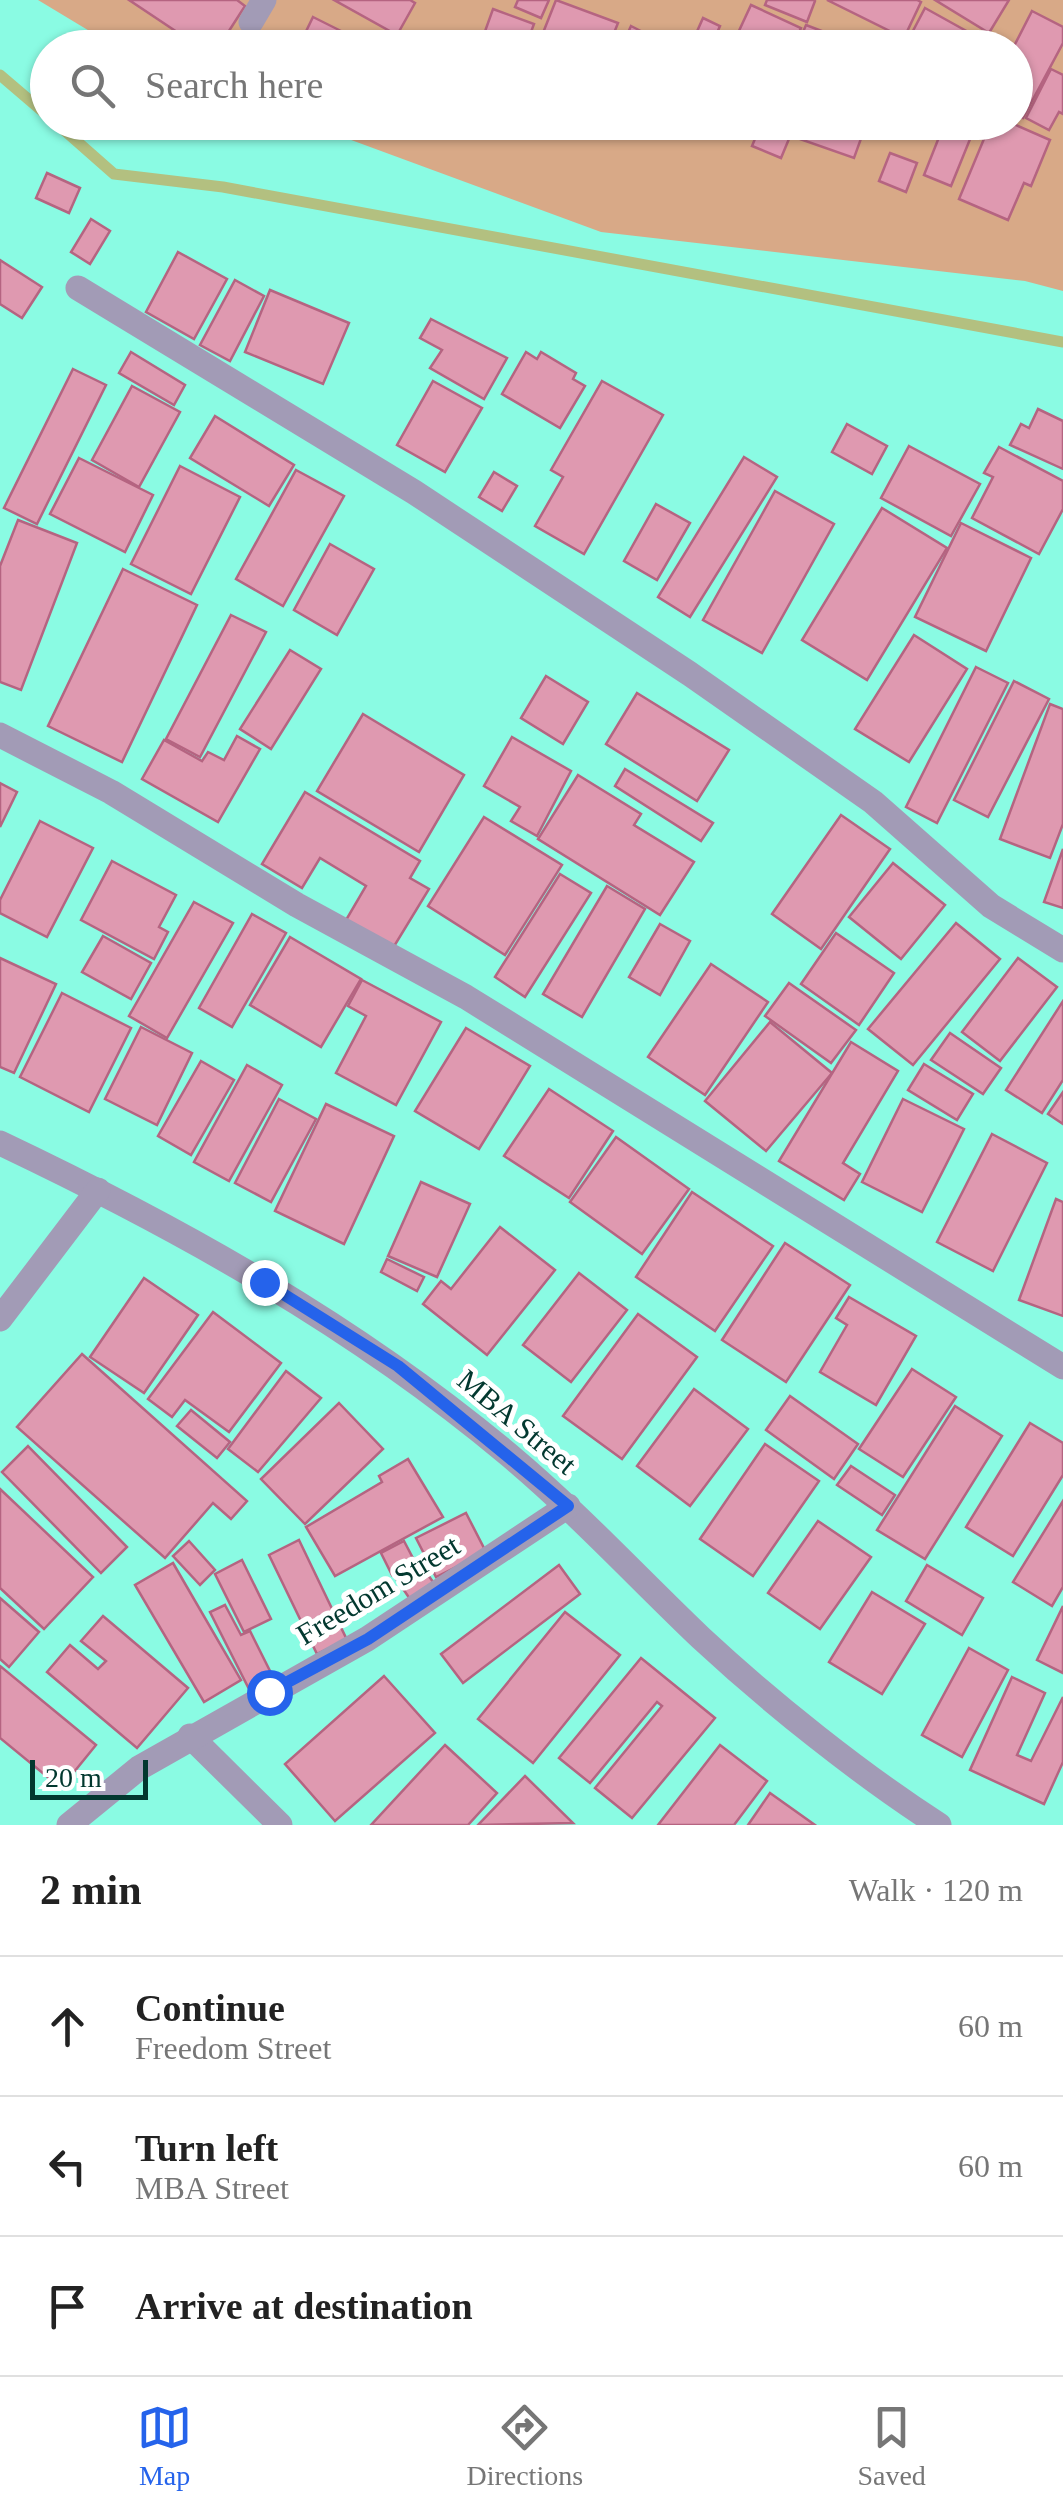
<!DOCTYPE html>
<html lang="en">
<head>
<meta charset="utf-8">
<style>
  :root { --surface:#fff; --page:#f2f2f2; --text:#222; --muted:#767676; --line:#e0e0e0; --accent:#2563eb }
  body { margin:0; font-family:Georgia,serif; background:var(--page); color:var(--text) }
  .scale { position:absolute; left:30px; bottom:25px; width:118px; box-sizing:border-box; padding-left:10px; border:5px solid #02382f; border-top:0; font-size:28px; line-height:35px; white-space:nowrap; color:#02382f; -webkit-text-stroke:8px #fff; paint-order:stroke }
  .stop { position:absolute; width:30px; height:30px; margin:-22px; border:8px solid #2563eb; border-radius:50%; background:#fff }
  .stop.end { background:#2563eb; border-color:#fff; box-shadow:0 2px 10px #0008 }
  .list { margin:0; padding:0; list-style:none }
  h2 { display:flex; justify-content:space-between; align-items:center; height:130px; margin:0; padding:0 40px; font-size:42px }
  h2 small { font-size:32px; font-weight:400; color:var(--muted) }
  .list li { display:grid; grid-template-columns:65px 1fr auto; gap:30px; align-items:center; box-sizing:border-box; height:140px; padding:0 40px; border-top:2px solid var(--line) }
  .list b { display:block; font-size:38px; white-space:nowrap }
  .list p { margin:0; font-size:32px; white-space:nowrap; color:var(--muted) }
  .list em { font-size:32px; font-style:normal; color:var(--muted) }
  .icon { flex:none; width:55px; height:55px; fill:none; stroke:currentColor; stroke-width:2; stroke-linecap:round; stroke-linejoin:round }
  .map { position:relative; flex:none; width:1063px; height:1825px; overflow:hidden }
  .search { position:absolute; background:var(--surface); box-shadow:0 2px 8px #0004; left:30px; right:30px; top:30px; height:110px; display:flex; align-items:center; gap:25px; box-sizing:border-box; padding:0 35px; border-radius:55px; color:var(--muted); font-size:38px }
  .sheet { height:550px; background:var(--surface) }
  nav { display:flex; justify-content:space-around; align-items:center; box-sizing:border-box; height:140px; border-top:2px solid var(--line); background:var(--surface); font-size:28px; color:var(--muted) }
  nav a { display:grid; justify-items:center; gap:5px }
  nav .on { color:var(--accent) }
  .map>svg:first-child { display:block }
  .green { fill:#d8a987 }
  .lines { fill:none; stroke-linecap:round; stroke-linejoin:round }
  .stream { stroke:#b3c080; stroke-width:11 }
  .building { fill:#df99b0; stroke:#b56481; stroke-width:2.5 }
  .minor { stroke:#a29bb6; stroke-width:25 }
  .route { stroke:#2563eb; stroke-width:12 }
  .labels { text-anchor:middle; stroke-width:10; stroke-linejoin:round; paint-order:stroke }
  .street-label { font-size:30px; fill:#02382f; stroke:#fff }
</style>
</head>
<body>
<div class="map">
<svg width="1063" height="1825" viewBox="0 0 1063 1825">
  <rect width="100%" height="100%" fill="#8afbe3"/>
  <!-- green -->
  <polygon class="green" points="38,0 1063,0 1063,291 1025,281 601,232 305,123 1016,122 1016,48 116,47"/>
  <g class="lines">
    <!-- stream -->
    <g class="stream">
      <polyline points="0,75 48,116"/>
      <polyline points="55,122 114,174 223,187 1063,342"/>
    </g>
  </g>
  <!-- building -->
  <g class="building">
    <polygon points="129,0 237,0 245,6 218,48 201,48"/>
    <polygon points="334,0 410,0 415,3 397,35"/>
    <polygon points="518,0 549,0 541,18 515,7"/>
    <polygon points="556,0 618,23 608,48 537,48"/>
    <polygon points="767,0 814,0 815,1 807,22 765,5"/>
    <polygon points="827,0 917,0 921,2 904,38"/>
    <polygon points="935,0 1009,0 989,33"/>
    <polygon points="751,5 801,28 792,48 731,48"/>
    <polygon points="925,8 997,48 904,48"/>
    <polygon points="493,9 534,24 525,48 479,48"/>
    <polygon points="1032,11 1063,27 1063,43 1023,118 1016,113 1013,48"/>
    <polygon points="313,17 375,48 298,48"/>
    <polygon points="703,18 720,26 712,44 695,36"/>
    <polygon points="806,25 827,33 822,48 797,46"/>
    <polygon points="631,26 674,48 621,48"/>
    <polygon points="1051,69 1063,75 1063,114 1059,112 1049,130 1026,118"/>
    <polygon points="762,122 796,122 781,158 752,146"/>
    <polygon points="803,122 867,122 854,158 797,138"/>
    <polygon points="945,122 977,122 951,186 924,175"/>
    <polygon points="991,122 1009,122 1050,140 1031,186 1024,183 1008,220 959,199"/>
    <polygon points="890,153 917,163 906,192 879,181"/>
    <polygon points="47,173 80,188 69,213 36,198"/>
    <polygon points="91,219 110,231 90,264 71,252"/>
    <polygon points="178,252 227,279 194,339 146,312"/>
    <polygon points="0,260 42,287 22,318 0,304"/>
    <polygon points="235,280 264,296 230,361 200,345"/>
    <polygon points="270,290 349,323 323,384 245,352"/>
    <polygon points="431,319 507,358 484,399 430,368 442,350 420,338"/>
    <polygon points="131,352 185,385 174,405 119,373"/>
    <polygon points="526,352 537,359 541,352 576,373 573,379 585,386 560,428 502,394"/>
    <polygon points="73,369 106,385 37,524 4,508"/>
    <polygon points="433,381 482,408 445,472 397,445"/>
    <polygon points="602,381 663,415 584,554 535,526 563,477 551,470"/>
    <polygon points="132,386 180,412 139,487 92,460"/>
    <polygon points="1038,409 1063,421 1063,469 1010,445 1021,424 1029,428"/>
    <polygon points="215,416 294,465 269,506 190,458"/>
    <polygon points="847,424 887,446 872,474 832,452"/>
    <polygon points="909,446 980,484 951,536 881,498"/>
    <polygon points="999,447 1063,481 1063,509 1039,554 972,518 993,477 984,473"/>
    <polygon points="744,457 777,477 690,617 658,597"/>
    <polygon points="79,458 153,495 125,552 50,514"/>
    <polygon points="180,466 240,497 191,594 131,564"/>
    <polygon points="296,470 344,496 283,606 236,579"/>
    <polygon points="494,472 517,486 502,511 479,497"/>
    <polygon points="775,491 834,524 762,653 703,620"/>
    <polygon points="656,504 690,523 657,580 624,561"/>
    <polygon points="882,508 947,548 867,680 802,640"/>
    <polygon points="18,520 77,543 21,690 0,682 0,566"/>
    <polygon points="961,523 1031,558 986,651 915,617"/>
    <polygon points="330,544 374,569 337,635 294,610"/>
    <polygon points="123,569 197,605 122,762 48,726"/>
    <polygon points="231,615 266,632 200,757 166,739"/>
    <polygon points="914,635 967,669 909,762 855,729"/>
    <polygon points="290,650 321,669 271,749 240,729"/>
    <polygon points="976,667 1008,683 937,823 906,807"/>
    <polygon points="546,676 588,702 563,744 521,718"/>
    <polygon points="1014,681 1049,699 988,817 954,800"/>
    <polygon points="637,693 729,750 697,801 606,744"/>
    <polygon points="1050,704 1063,709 1063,824 1050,858 1000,839"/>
    <polygon points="363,714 464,775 419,852 317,791"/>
    <polygon points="237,736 260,749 218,822 142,779 164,740 202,761 208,752 224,760"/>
    <polygon points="512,737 571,771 537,836 511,821 520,807 484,786"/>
    <polygon points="625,769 713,823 701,841 615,786"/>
    <polygon points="578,775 641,814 634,825 694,862 660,915 538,839"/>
    <polygon points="0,783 17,792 0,827"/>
    <polygon points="305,792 420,861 410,878 429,889 393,948 346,920 366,886 320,858 302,888 262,864"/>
    <polygon points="841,815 890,849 821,949 772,914"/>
    <polygon points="484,817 562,865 505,955 428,906"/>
    <polygon points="40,821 93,848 47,937 0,913 0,900"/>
    <polygon points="1063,849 1063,908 1044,902"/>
    <polygon points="112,861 176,895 159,927 168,932 154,959 81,920"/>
    <polygon points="893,863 945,905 901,959 849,917"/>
    <polygon points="560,874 591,893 525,997 495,977"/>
    <polygon points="607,886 645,909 582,1017 543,994"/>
    <polygon points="194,902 233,923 167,1038 129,1016"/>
    <polygon points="252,914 286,933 232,1027 199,1008"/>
    <polygon points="956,923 1000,959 913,1065 868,1029"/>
    <polygon points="660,924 690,941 660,995 629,977"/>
    <polygon points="836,933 894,973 859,1025 801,984"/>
    <polygon points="103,936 151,963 131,999 82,972"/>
    <polygon points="290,937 361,979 321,1047 250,1005"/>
    <polygon points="0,958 56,984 14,1073 0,1067"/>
    <polygon points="1018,958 1057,987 1000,1061 962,1032"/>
    <polygon points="711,964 768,1002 705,1095 648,1057"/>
    <polygon points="362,980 441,1022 396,1105 336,1073 366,1016 348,1006"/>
    <polygon points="789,983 856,1030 831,1063 765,1016"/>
    <polygon points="62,993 131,1028 89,1112 20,1077"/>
    <polygon points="1063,1001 1063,1080 1042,1113 1006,1090"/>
    <polygon points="770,1022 832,1073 766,1151 705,1101"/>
    <polygon points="141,1027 192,1053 157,1125 105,1099"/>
    <polygon points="466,1028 530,1066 479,1149 415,1111"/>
    <polygon points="950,1033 1001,1068 983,1094 931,1060"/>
    <polygon points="851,1042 898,1071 843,1163 860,1174 844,1200 779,1161"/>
    <polygon points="201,1061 234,1080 191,1155 158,1136"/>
    <polygon points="924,1064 973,1094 957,1120 908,1090"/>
    <polygon points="247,1065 282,1085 229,1181 194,1162"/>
    <polygon points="549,1089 613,1131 569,1198 504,1156"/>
    <polygon points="1063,1092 1063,1124 1048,1114"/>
    <polygon points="279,1099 316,1119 271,1202 235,1183"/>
    <polygon points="903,1099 964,1129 922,1212 862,1182"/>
    <polygon points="326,1104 394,1136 344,1244 275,1211"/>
    <polygon points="992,1134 1047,1163 993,1271 937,1242"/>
    <polygon points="616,1137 689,1189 642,1254 570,1202"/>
    <polygon points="421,1182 470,1204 437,1277 388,1256"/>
    <polygon points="692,1192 773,1246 715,1331 636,1277"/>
    <polygon points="1056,1199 1063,1202 1063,1316 1019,1300"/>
    <polygon points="500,1227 555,1270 487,1355 423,1304 441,1281 451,1289"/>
    <polygon points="785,1243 850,1285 786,1382 722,1340"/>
    <polygon points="387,1259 424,1277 417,1291 381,1272"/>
    <polygon points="579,1273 627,1310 571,1382 523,1345"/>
    <polygon points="144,1278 198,1315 144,1393 90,1357"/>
    <polygon points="849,1297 916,1336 876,1405 820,1372 847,1325 836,1318"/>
    <polygon points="213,1312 281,1363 229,1432 185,1400 172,1417 148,1399"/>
    <polygon points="638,1314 697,1357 622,1459 563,1416"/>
    <polygon points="82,1354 247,1501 231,1519 213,1503 165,1558 17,1427"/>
    <polygon points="912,1369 956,1397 903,1477 859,1449"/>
    <polygon points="286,1371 321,1398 258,1472 228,1449"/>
    <polygon points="694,1389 748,1429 690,1506 637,1466"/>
    <polygon points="790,1396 858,1444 834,1479 766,1430"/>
    <polygon points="339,1403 383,1449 305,1524 261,1479"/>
    <polygon points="955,1406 1002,1436 925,1559 877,1530"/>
    <polygon points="191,1410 230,1442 217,1458 177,1426"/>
    <polygon points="1030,1423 1063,1443 1063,1475 1013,1556 966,1527"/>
    <polygon points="765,1444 819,1481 753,1576 700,1539"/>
    <polygon points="28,1446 127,1547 101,1573 2,1472"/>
    <polygon points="408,1459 443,1517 335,1576 306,1527 382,1482 379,1476"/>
    <polygon points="851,1466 895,1495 882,1515 837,1485"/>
    <polygon points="0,1489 93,1577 44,1629 0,1588"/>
    <polygon points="1063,1501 1063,1587 1052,1606 1013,1582"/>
    <polygon points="466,1513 486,1552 436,1577 416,1538"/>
    <polygon points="818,1521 871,1557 820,1629 768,1593"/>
    <polygon points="299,1540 347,1640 317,1654 269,1555"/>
    <polygon points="189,1541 215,1570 200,1585 173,1556"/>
    <polygon points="404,1541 416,1564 392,1575 381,1553"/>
    <polygon points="242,1560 271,1619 244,1632 215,1574"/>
    <polygon points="173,1563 241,1680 204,1702 135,1585"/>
    <polygon points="420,1564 436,1586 412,1602 397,1580"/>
    <polygon points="559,1565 580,1594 463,1683 441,1654"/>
    <polygon points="927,1565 983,1598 962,1635 906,1601"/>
    <polygon points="872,1592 925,1624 882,1694 829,1662"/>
    <polygon points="0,1598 39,1632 9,1667 0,1659"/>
    <polygon points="225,1605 241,1635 250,1631 272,1675 248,1687 210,1612"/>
    <polygon points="1063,1606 1063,1673 1037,1660"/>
    <polygon points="565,1612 620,1655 533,1763 478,1719"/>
    <polygon points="103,1616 188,1688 137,1748 47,1672 70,1645 98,1669 106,1661 81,1641"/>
    <polygon points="969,1648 1008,1670 962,1757 922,1735"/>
    <polygon points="641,1658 715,1718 632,1818 595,1788 662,1706 657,1702 590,1783 559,1758"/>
    <polygon points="0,1666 96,1745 61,1788 0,1738"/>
    <polygon points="384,1676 435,1733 335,1821 285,1764"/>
    <polygon points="1012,1677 1045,1693 1017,1755 1031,1761 1063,1697 1063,1762 1044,1804 970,1770"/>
    <polygon points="445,1745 497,1793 468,1825 371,1825"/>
    <polygon points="720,1745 767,1781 734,1825 658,1825"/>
    <polygon points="525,1776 573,1823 478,1825"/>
    <polygon points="770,1793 815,1825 748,1825"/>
  </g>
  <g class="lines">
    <!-- minor -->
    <g class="minor">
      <polyline points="251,22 264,0"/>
      <polyline points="78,288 414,492 690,674 873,802 991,906 1063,950"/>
      <polyline points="0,735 111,792 297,905 466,997 1063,1367"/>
      <path d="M0 1143C181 1229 355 1326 509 1455 577 1512 637 1577 701 1638 771 1703 860 1774 939 1825"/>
      <polyline points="0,1319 98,1190"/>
      <polyline points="190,1736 280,1825"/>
      <polyline points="69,1825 139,1768 367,1639 568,1506"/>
    </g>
  </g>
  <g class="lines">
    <!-- route -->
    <polyline class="route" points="264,1282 398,1366 568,1506 368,1639 269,1692"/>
  </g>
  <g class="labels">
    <!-- street labels -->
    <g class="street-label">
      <text transform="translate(517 1422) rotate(40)" y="10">MBA Street</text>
      <text transform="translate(378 1590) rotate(-31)" y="10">Freedom Street</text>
    </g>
  </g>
</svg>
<div class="scale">20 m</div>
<div class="stop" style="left:269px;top:1692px"></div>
<div class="stop end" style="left:264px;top:1282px"></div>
<div class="search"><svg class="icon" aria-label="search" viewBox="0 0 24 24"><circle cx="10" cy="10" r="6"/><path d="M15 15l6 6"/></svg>Search here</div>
</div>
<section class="sheet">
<h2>2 min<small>Walk · 120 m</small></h2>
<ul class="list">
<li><svg class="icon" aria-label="ahead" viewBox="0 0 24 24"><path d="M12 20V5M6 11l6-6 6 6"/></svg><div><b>Continue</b><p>Freedom Street</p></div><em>60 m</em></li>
<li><svg class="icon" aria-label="left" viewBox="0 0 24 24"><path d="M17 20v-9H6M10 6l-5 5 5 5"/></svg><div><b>Turn left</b><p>MBA Street</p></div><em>60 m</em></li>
<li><svg class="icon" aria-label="arrive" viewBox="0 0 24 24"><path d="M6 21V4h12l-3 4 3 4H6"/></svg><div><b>Arrive at destination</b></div></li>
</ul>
</section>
<nav>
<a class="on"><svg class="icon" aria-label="map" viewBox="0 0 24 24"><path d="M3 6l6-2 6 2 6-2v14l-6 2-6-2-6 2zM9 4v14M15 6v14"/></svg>Map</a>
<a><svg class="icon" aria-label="directions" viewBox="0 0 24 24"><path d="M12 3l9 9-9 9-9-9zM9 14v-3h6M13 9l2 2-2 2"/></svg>Directions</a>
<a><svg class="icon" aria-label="saved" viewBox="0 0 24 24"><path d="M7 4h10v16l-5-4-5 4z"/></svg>Saved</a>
</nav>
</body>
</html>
